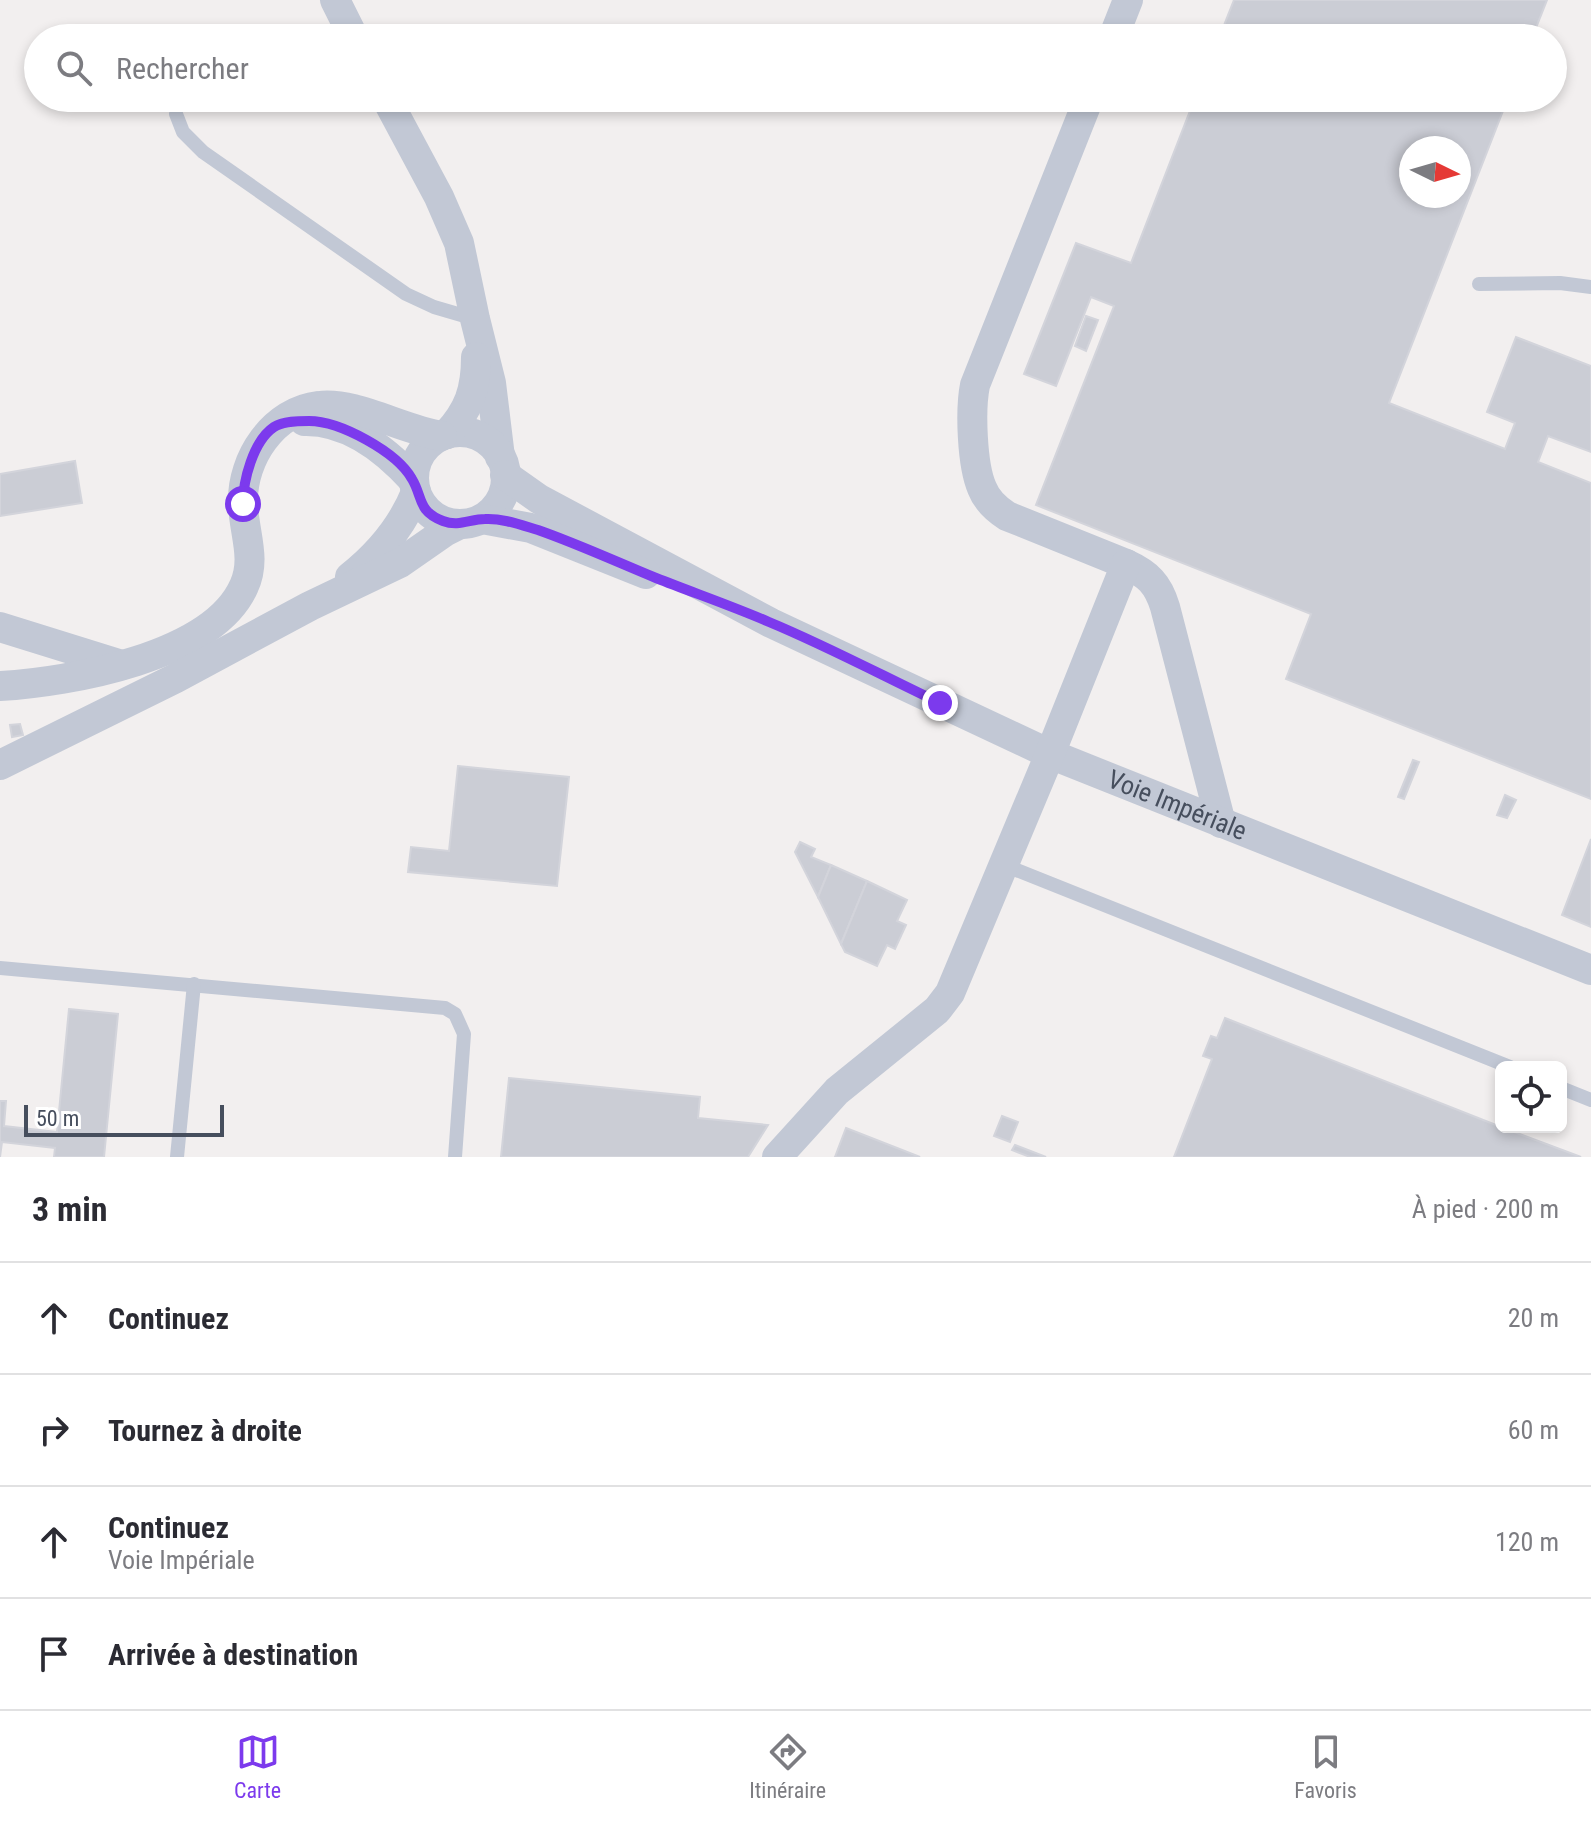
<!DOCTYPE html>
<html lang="fr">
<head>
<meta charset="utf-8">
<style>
  :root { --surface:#fff; --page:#f7f7f7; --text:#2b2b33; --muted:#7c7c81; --line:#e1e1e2; --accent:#7c3aed }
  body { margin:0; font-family:"Roboto Condensed",sans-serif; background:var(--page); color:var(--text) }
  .controls { position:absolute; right:24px; bottom:24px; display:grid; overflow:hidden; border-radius:12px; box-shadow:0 4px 12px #0003 }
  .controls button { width:72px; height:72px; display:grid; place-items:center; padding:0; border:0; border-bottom:2px solid var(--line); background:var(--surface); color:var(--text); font:40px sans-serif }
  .compass { position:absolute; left:1399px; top:136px; width:72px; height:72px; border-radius:50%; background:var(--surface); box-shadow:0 4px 12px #0003; rotate:95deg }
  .scale { position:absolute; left:24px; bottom:20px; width:200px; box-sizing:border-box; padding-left:8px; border:4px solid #464e5d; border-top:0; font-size:22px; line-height:28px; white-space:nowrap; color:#464e5d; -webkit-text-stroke:6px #fff; paint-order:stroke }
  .stop { position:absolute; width:24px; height:24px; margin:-18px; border:6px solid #7c3aed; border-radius:50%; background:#fff }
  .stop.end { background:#7c3aed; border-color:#fff; box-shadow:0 2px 8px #0008 }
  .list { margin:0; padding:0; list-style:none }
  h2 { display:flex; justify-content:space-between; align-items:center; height:104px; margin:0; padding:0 32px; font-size:34px }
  h2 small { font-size:26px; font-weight:400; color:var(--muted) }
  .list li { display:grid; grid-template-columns:52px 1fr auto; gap:24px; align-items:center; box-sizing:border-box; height:112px; padding:0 32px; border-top:2px solid var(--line) }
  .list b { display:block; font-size:30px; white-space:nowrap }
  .list p { margin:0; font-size:26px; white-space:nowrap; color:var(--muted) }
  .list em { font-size:26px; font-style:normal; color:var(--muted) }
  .icon { flex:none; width:44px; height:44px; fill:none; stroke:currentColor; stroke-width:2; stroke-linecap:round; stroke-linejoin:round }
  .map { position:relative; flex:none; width:1591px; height:1157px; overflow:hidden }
  .search { position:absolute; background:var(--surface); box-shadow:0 4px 12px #0003; left:24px; right:24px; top:24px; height:88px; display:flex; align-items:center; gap:20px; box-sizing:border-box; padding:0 28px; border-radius:44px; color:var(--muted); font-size:30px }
  .sheet { height:552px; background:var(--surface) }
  nav { display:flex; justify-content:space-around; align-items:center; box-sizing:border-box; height:112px; border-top:2px solid var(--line); background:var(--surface); font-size:22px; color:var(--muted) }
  nav a { display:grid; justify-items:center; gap:4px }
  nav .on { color:var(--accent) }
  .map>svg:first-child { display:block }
  .building { fill:#cbcdd5; stroke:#d3d4db; stroke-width:2; fill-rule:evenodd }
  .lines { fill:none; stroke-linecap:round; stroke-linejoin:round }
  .service { stroke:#c2c8d5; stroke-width:14 }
  .minor { stroke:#c2c8d5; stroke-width:30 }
  .route { stroke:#7c3aed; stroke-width:10 }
  .labels { text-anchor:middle; stroke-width:8; stroke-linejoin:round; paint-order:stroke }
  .street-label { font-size:26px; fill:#464e5d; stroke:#fff }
</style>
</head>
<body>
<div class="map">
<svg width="1591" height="1157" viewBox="0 0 1591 1157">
  <rect width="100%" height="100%" fill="#f2efef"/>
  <!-- building -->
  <g class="building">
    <polygon points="1234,0 1547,0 1532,38 1219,38"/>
    <path d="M1195 98H1508L1389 403 1505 449 1515 423 1487 412 1516 337 1591 366V452L1548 436 1538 462 1591 483V799L1286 679 1311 614 1036 505 1114 306 1091 297 1056 386 1024 374 1076 243 1131 263ZM1411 148H1459V196H1411Z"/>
    <polygon points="1086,316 1098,320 1086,351 1075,346"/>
    <polygon points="75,461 82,503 0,516 0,474"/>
    <polygon points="20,724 23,735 12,737 10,725"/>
    <polygon points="1413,760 1419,762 1404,799 1398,797"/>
    <polygon points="458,766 569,777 557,886 408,872 411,847 449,851"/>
    <polygon points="1505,795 1516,800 1507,818 1497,815"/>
    <polygon points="1591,839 1591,927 1562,915"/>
    <polygon points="800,842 815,849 811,857 831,865 818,897 795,852"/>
    <polygon points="831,865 867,881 841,944 818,897"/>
    <polygon points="867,881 907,900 897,921 906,925 895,949 887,945 877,966 845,952 841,944"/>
    <polygon points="69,1009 118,1014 104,1157 54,1157 55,1148 2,1142 0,1157 0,1101 6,1101 4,1126 57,1132"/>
    <polygon points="1225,1018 1501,1127 1581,1157 1174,1157 1212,1059 1203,1056 1211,1036 1217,1038"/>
    <polygon points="509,1078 700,1097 698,1118 768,1125 748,1157 501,1157"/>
    <polygon points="1002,1116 1018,1122 1010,1142 994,1136"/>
    <polygon points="846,1128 920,1157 835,1157"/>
    <polygon points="1015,1145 1046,1157 1030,1157 1012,1150"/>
  </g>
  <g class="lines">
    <!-- service -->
    <g class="service">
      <polyline points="176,114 183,132 203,152 406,294 434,307 475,319"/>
      <polyline points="1479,284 1560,283 1591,287"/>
      <polyline points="1004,865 1510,1067"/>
      <polyline points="0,968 445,1008 455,1014 464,1034 455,1157"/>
      <polyline points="1561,1088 1591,1100"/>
      <polyline points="177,1157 194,984"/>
    </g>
    <!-- minor -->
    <g class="minor">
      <polyline points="335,0 354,38"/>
      <polyline points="1113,38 1128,0"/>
      <polyline points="386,98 439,197 459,243 475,319 491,383 500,457"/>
      <path d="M1089 98 975 385C970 410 972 465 982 488 987 501 996 509 1007 516L1126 564C1148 574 1158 584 1165 607L1221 823"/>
      <path d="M304 421C348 420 386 450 414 481"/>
      <circle cx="460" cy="478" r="46"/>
      <path d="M447 434C469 410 476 390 476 357"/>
      <path id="s1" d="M505 475 539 499 771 623 1050 754 1591 970"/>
      <polyline points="482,519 531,528 646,574"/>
      <path d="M350 577C379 554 402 527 416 492"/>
      <polyline points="0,627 122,665"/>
      <path d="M0 686C69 682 213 657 244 586 257 558 243 531 243 502 242 459 273 411 319 406 354 401 403 430 442 436"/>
      <polyline points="0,765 176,678 310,606 400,563 446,531 460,524"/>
      <polyline points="777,1157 837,1091 937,1010 950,993 1050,754 1126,564"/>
    </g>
  </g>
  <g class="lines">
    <!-- route -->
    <path class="route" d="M243 504C243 481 253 441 274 427 283 421 299 421 309 421 340 421 397 452 412 479 423 497 417 511 443 521 459 527 470 519 485 519 502 518 521 525 538 530 578 544 617 562 656 578 694 593 732 606 769 622 827 646 883 676 940 703"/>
  </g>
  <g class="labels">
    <!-- street labels -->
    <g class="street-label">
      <text dy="9" stroke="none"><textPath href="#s1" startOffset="750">Voie Impériale</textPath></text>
    </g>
  </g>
</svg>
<div class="controls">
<button><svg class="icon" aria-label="locate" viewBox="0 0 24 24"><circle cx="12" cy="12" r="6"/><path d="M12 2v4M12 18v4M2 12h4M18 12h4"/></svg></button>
</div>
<svg class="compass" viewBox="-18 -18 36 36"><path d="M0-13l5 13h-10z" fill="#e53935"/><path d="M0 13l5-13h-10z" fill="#7c7c81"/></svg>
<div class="scale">50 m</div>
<div class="stop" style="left:243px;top:504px"></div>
<div class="stop end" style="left:940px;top:703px"></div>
<div class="search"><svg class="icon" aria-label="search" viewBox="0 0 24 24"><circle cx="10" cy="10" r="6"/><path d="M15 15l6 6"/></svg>Rechercher</div>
</div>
<section class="sheet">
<h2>3 min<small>À pied · 200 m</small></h2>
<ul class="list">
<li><svg class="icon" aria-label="ahead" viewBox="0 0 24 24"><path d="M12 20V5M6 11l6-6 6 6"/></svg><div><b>Continuez</b></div><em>20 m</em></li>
<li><svg class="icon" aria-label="right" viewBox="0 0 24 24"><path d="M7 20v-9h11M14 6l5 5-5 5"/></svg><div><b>Tournez à droite</b></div><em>60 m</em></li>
<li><svg class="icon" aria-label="ahead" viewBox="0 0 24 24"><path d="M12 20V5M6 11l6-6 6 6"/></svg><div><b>Continuez</b><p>Voie Impériale</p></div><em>120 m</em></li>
<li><svg class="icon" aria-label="arrive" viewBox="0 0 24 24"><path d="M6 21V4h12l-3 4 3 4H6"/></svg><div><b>Arrivée à destination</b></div></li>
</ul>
</section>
<nav>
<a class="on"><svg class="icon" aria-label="map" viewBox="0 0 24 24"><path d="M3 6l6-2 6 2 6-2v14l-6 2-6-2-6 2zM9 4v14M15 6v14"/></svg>Carte</a>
<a><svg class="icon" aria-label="directions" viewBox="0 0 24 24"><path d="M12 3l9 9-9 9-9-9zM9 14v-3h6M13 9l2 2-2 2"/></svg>Itinéraire</a>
<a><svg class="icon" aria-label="saved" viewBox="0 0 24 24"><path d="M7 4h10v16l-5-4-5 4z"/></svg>Favoris</a>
</nav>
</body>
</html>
